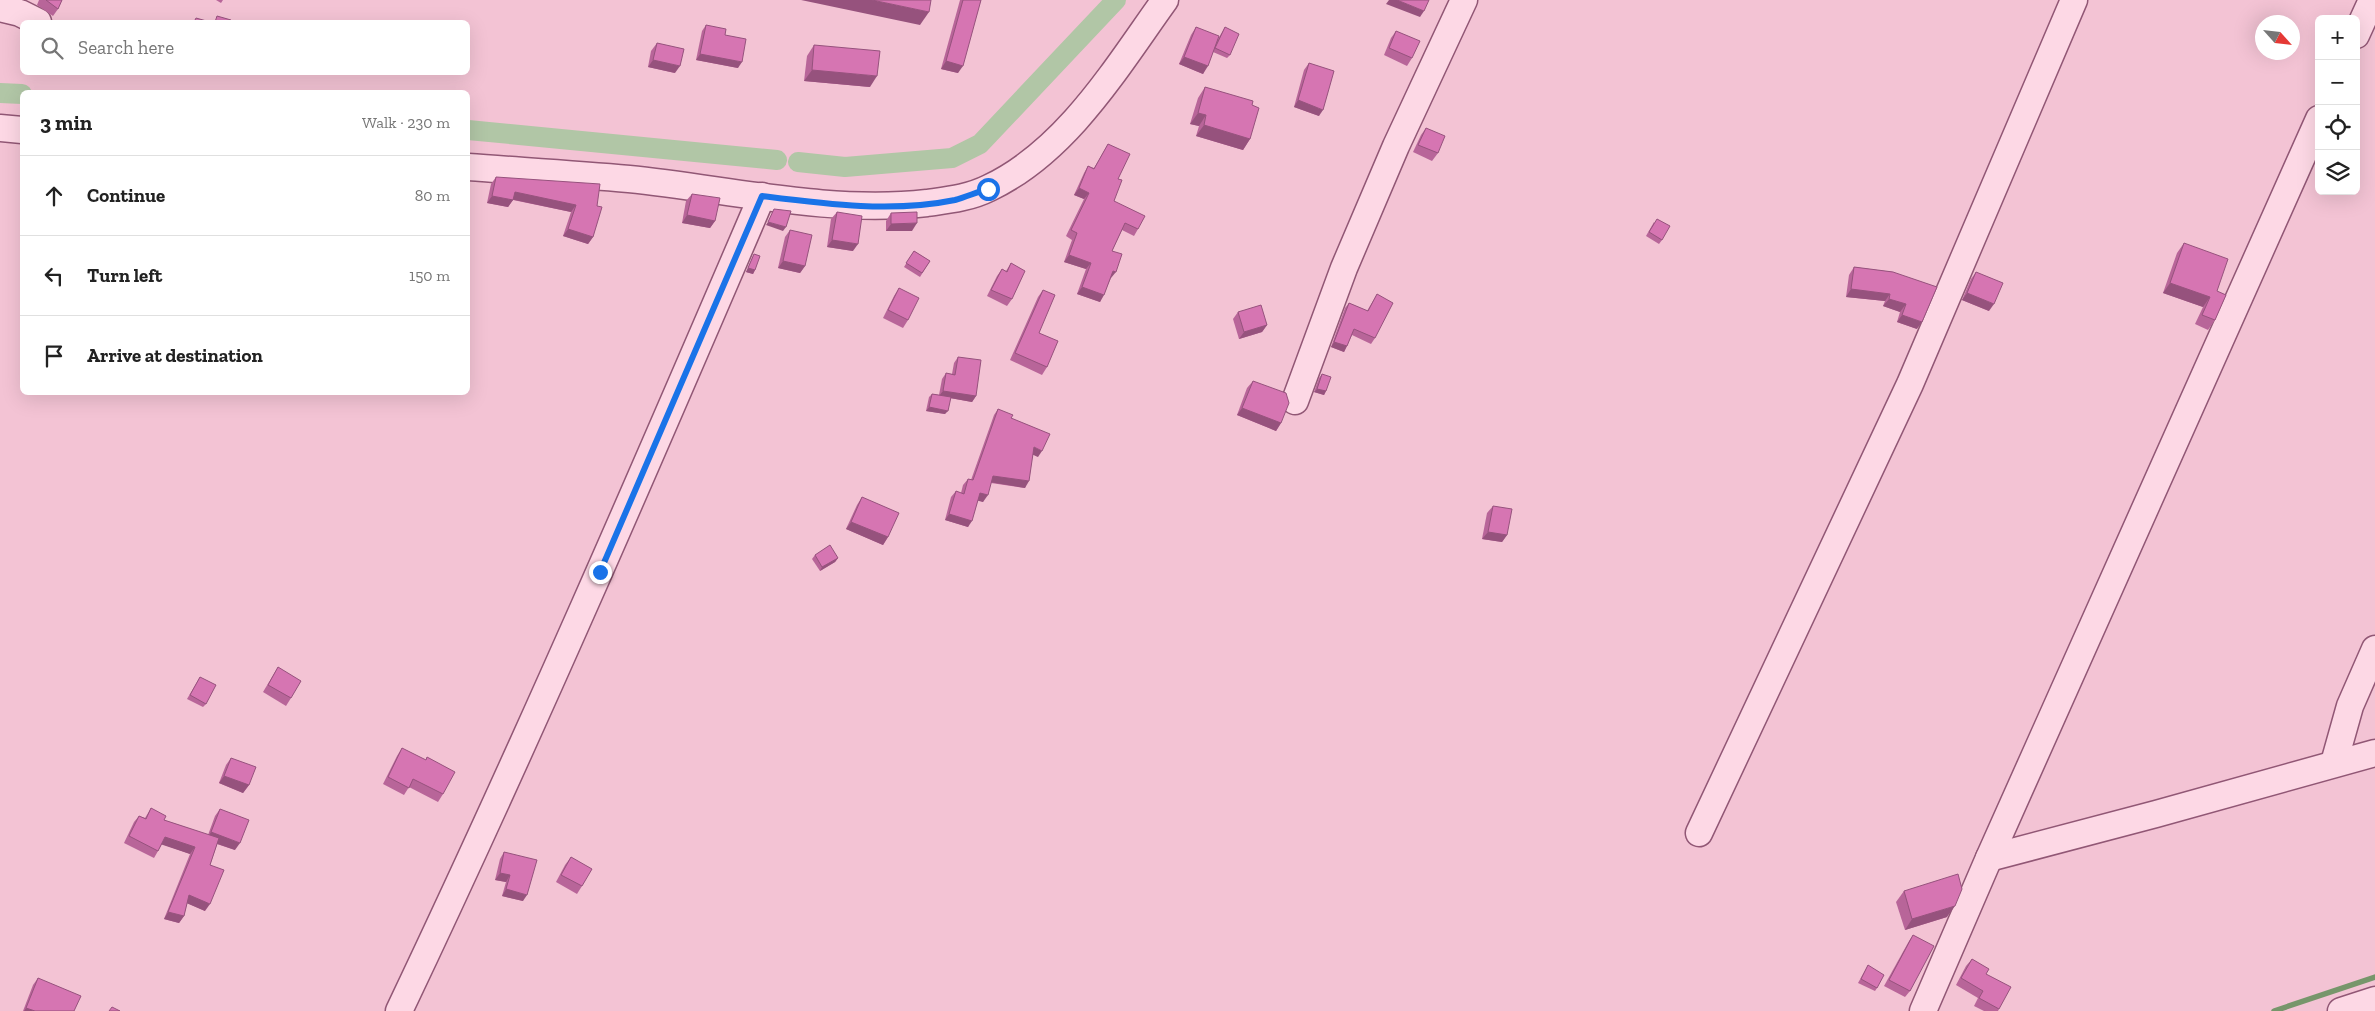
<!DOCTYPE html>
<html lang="en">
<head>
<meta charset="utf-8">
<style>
  :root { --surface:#fff; --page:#f2f2f2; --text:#222; --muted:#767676; --line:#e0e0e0 }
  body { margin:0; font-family:"Zilla Slab",serif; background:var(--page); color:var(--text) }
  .controls { position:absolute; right:15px; top:15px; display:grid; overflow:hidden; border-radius:8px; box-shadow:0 5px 20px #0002 }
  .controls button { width:45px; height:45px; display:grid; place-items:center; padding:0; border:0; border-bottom:1px solid var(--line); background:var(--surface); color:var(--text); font:25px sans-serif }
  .compass { position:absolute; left:2255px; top:15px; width:45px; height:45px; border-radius:50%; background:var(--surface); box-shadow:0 5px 20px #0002; rotate:117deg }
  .stop { position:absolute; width:15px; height:15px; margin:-11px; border:4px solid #1a73e8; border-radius:50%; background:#fff }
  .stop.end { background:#1a73e8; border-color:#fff; box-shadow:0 1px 5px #0008 }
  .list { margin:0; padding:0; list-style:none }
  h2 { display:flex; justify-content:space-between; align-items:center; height:65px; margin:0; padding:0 20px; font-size:21px }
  h2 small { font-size:16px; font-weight:400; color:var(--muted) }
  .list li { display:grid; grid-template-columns:32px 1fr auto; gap:15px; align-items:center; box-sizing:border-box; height:80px; padding:0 20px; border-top:1px solid var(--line) }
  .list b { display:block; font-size:19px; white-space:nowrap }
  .list em { font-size:16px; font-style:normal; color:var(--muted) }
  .icon { flex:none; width:28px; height:28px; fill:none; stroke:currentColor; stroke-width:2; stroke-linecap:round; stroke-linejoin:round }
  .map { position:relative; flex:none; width:2375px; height:1011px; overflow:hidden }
  .search { position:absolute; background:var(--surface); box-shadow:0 5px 20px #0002; left:20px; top:20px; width:450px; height:55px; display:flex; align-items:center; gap:12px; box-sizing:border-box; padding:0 18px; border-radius:8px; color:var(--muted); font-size:19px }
  .panel { position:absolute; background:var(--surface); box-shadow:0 5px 20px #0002; left:20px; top:90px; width:450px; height:305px; border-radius:8px }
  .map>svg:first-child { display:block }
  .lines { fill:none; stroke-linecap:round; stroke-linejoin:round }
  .stream { stroke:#77966b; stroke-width:5.5 }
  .canal { stroke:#b1c6a6; stroke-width:20 }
  .minor-casing { stroke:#915775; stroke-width:29 }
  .minor { stroke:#fdd8e5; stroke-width:26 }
  .wall { fill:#b86599 }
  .shaded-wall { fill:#96527d }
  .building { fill:#d675b2; stroke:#96527d }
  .route { stroke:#1a73e8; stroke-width:6 }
</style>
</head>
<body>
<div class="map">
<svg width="2375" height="1011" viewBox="0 0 2375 1011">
  <rect width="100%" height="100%" fill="#f3c3d4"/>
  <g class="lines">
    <!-- stream -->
    <polyline class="stream" points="2274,1011 2375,977"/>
    <!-- canal -->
    <g class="canal">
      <polyline points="0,93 22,94"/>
      <polyline points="468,130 777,160"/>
      <polyline points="798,162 845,167 952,158 980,144 1116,0"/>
    </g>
    <!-- minor casing -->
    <g class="minor-casing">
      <g id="minor">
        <polyline points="0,8 20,13 38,22"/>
        <polyline points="2356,35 2372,0"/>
        <polyline points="0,128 22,130"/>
        <path d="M468 167C521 171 575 174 629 179 728 189 828 214 927 203 948 200 969 198 989 188 1067 151 1116 68 1165 0"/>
        <polyline points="1295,401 1344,268 1396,146 1464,0"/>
        <polyline points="2334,763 2350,706 2375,649"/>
        <polyline points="1699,833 1910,384 2074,0"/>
        <polyline points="1989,858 2156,814 2375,753"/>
        <path d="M399 1011C527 742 645 469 762 196"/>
        <polyline points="1923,1011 1989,858 2319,119"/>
        <polyline points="2341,1011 2375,1000"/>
      </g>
    </g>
    <!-- minor -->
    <use href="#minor" class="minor"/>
  </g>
  <!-- wall -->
  <g class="wall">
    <polygon points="39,0 62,0 58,9 53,16 37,5"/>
    <polygon points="216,0 223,0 221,3"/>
    <polygon points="960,0 981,0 958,73 941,69"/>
    <polygon points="706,25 725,35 738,68 696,60 702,31"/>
    <polygon points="1196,27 1218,39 1225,27 1230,55 1227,58 1213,52 1203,74 1179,64 1191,35"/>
    <polygon points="1396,31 1412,58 1407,66 1384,55 1391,38"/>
    <polygon points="657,43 675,73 648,67 651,51"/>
    <polygon points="814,45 870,87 804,81 807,56"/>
    <polygon points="1309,63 1319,116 1294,107 1304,70"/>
    <polygon points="1205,87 1252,105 1250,139 1243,150 1196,136 1199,126 1190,124 1198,98"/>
    <polygon points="1426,128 1438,153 1432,161 1413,152 1421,135"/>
    <polygon points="1108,144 1118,179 1114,201 1138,229 1134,236 1122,230 1112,251 1111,278 1100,302 1077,294 1086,269 1064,262 1072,240 1066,236 1084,199 1074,195 1084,173 1088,166 1094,168"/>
    <polygon points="496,177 597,206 593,237 588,244 563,236 571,212 513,200 508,207 487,203 491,184"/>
    <polygon points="692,194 715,221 710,228 682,223 686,201"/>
    <polygon points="837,212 853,251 827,247 831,219"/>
    <polygon points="891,213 912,231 886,231 886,221"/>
    <polygon points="1654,222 1662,240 1659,244 1646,236"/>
    <polygon points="790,230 805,266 800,273 778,268 785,237"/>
    <polygon points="2184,243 2217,291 2215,320 2208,330 2195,324 2203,307 2163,293 2177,253"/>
    <polygon points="914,251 930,261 920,277 904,267"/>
    <polygon points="754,254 755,270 753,274 746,272 752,258"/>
    <polygon points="1011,263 1012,299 1007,306 987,296 997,276 1002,269 1006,271"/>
    <polygon points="1854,267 1893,272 1917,329 1897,322 1900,312 1883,306 1885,301 1846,297 1849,275"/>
    <polygon points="1976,272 1989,311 1962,300 1971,279"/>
    <polygon points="899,288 908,320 903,328 883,318 894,296"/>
    <polygon points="1043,290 1039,333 1047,367 1042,375 1010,360 1038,297"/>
    <polygon points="1377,294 1375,338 1371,344 1352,335 1344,352 1331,347 1345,308 1349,303 1367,311"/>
    <polygon points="1238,312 1267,325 1262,332 1239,339 1233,319"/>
    <polygon points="958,357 976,396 972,402 950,398 945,414 926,411 929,397 932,394 939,395 942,379 946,373 952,374 954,363"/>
    <polygon points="1322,374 1326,391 1324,395 1314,392 1319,378"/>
    <polygon points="1253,381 1281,423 1276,431 1237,415 1247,388"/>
    <polygon points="998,409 1011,418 1038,457 1033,454 1025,488 991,483 983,502 978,500 968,527 945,520 951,497 956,491 961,493 963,485 968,479 971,480 994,415"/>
    <polygon points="862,497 888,537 883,545 846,529 857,505"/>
    <polygon points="1493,506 1507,535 1502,542 1482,539 1487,513"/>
    <polygon points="815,555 838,558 835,562 820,571 812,559"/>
    <polygon points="278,667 291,698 286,706 263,692"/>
    <polygon points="200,677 206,704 203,707 187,699"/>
    <polygon points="402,748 443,794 438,802 409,787 404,795 383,784 397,756"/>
    <polygon points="231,758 249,785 243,793 219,783 226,765"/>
    <polygon points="151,808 164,820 208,835 215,816 220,809 235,850 217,844 210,865 205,911 187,903 184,916 179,923 164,919 190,854 162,844 154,858 124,843 134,822 139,816 145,818"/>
    <polygon points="504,852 523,901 502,896 506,882 495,880 500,859"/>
    <polygon points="571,857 582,886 577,894 556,882 565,865"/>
    <polygon points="1904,891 1947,917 1905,930 1896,902"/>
    <polygon points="1913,935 1910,991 1905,997 1884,986 1909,941"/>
    <polygon points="1972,959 1986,974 1999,1009 1998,1011 1984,1011 1974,1006 1978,998 1956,985 1966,966"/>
    <polygon points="1868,965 1877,988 1875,991 1858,983"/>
    <polygon points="38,978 74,1011 23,1011 33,985"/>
  </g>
  <!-- shaded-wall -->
  <g class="shaded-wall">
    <polygon points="801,0 872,0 929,12 920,25"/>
    <polygon points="1389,0 1397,0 1424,11 1420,17 1386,4"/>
    <polygon points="700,54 742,62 738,68 696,60"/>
    <polygon points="1184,57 1208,66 1203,74 1179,64"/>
    <polygon points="653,60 680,66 675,73 648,67"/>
    <polygon points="946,61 963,66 958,73 941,69"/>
    <polygon points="812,70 877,76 870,87 804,81"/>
    <polygon points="1298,100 1323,110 1319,116 1294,107"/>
    <polygon points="1198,113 1206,115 1199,126 1190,124"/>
    <polygon points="1204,125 1250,139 1243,150 1196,136"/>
    <polygon points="1079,188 1089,193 1084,199 1074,195"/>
    <polygon points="515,192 576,205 571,212 510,199"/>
    <polygon points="492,196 513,200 508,207 487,203"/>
    <polygon points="687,215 715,221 710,228 682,223"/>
    <polygon points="768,222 786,227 783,231 766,225"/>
    <polygon points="917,223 912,231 886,231 891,224"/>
    <polygon points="568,229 593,237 588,244 563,236"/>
    <polygon points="832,240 858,244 853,251 827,247"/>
    <polygon points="1069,255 1091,263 1086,269 1064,262"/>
    <polygon points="783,261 805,266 800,273 778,268"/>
    <polygon points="748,268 755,270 753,274 746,272"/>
    <polygon points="1113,271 1116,272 1111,278 1109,277"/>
    <polygon points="2170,283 2210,297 2203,307 2163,293"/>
    <polygon points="1082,287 1104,295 1100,302 1077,294"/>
    <polygon points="1851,289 1890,294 1885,301 1846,297"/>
    <polygon points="1967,293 1994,304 1989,311 1962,300"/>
    <polygon points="1889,299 1906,304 1900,312 1883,306"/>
    <polygon points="1902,315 1922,322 1917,329 1897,322"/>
    <polygon points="1267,325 1262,332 1239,339 1244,332"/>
    <polygon points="1334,342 1347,346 1344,352 1331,347"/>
    <polygon points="1317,389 1326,391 1324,395 1314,392"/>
    <polygon points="943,391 976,396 972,402 939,396"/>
    <polygon points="929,407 948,411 945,414 926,411"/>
    <polygon points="1242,408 1281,423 1276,431 1237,415"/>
    <polygon points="1034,447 1042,451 1038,457 1029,453"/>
    <polygon points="993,476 1029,481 1025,488 989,482"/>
    <polygon points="980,493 988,495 983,502 975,500"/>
    <polygon points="949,514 972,521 968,527 945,520"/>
    <polygon points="851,522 888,537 883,545 846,529"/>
    <polygon points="1488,532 1507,535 1502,542 1482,539"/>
    <polygon points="838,558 835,562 820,571 822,567"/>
    <polygon points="224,776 249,785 243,793 219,783"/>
    <polygon points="211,832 240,843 235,850 206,840"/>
    <polygon points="165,837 195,847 190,854 160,844"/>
    <polygon points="500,873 510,875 506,882 495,880"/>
    <polygon points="506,889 527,895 523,901 502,896"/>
    <polygon points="189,895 210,904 205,911 184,902"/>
    <polygon points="1955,906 1947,917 1905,930 1912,919"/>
    <polygon points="168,912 184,916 179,923 164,919"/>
    <polygon points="26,1008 35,1011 24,1011"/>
  </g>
  <!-- building -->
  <g class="building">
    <polygon points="46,0 62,0 58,9"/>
    <polygon points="872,0 931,0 929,12"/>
    <polygon points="963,0 981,0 963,66 946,61"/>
    <polygon points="1397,0 1429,0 1424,11"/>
    <polygon points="217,16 231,20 230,22 215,22"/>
    <polygon points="196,18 210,22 194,22"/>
    <polygon points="706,25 726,29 725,35 746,39 742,62 700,54"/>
    <polygon points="1196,27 1219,36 1208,66 1184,57"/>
    <polygon points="1225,27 1239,34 1230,55 1215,48"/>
    <polygon points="1396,31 1420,41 1412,58 1389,48"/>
    <polygon points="657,43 684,49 680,66 653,60"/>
    <polygon points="814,45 880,51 877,76 812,70"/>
    <polygon points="1309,63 1334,71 1323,110 1298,100"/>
    <polygon points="1205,87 1253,101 1252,105 1259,108 1250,139 1204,125 1206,115 1198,113"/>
    <polygon points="1426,128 1445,136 1438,153 1418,145"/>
    <polygon points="1108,144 1130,154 1118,179 1122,180 1114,201 1145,216 1138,229 1125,223 1112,251 1122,254 1116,272 1113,271 1104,295 1082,287 1091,263 1069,255 1077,233 1071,230 1089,193 1079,188 1088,166 1094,169"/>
    <polygon points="496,177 600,184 597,206 602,207 593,237 568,229 576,205 515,192 513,200 492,196"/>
    <polygon points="692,194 720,198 715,221 687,215"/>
    <polygon points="774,209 791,211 786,227 768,222"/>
    <polygon points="837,212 862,216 858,244 832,240"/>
    <polygon points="917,212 917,223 891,224 891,213"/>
    <polygon points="1657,219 1670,226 1662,240 1649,232"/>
    <polygon points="790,230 812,235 805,266 783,261"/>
    <polygon points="2184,243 2228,259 2217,291 2226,295 2215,320 2202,315 2210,297 2170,283"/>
    <polygon points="914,251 930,261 922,273 906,263"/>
    <polygon points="754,254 760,256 755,270 748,268"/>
    <polygon points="1011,263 1025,271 1012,299 991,290 1002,269 1007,272"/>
    <polygon points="1854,267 1893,272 1937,287 1922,322 1902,315 1906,304 1889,299 1890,294 1851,289"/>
    <polygon points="1976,272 2003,283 1994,304 1967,293"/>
    <polygon points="899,288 919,298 908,320 888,310"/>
    <polygon points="1043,290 1055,295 1039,333 1058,341 1047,367 1015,353"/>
    <polygon points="1377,294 1393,303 1375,338 1354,329 1347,346 1334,342 1349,303 1368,311"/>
    <polygon points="1261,305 1267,325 1244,332 1238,312"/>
    <polygon points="958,357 981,360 976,396 943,391 946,373 955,375"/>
    <polygon points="1322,374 1331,377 1326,391 1317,389"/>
    <polygon points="1253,381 1286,393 1289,403 1281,423 1242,408"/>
    <polygon points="932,394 951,397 948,411 929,407"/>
    <polygon points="998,409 1013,415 1011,418 1050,434 1042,451 1034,447 1029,481 993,476 988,495 980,493 972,521 949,514 956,491 964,494 968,479 973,480"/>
    <polygon points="862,497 899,513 888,537 851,522"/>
    <polygon points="1493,506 1512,509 1507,535 1488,532"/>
    <polygon points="830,545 838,558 822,567 815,555"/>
    <polygon points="278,667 301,681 291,698 268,685"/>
    <polygon points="200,677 216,685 206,704 190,695"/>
    <polygon points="402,748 426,760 427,757 455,772 443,794 413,779 409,788 388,777"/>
    <polygon points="231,758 256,767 249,785 224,776"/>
    <polygon points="151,808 166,816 164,820 219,838 210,865 224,870 210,904 189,895 184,916 168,912 195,847 165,837 158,851 129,836 139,816 146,819"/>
    <polygon points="220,809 249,820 240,843 211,832"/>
    <polygon points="504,852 537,860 527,895 506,889 510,875 500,873"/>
    <polygon points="571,857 592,869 582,886 561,875"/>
    <polygon points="1958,874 1962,889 1955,906 1912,919 1904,891"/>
    <polygon points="1913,935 1934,946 1910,991 1889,980"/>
    <polygon points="1972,959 1989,969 1986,974 2011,987 1999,1009 1979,998 1983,991 1961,978"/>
    <polygon points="1868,965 1884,975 1877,988 1861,979"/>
    <polygon points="38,978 81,996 74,1011 35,1011 26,1008"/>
    <polygon points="112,1007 120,1011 109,1011"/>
  </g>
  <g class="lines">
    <!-- route -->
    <path class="route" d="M600 572 762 196C825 204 892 213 955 200 966 197 977 192 988 189"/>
  </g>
</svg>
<div class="controls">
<button>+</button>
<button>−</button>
<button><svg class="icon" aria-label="locate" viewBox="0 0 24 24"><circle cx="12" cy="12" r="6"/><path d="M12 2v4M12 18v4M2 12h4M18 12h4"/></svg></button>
<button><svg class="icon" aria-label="layers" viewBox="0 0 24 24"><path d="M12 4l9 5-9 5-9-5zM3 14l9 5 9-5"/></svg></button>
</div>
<svg class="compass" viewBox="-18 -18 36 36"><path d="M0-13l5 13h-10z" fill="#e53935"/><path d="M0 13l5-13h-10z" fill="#767676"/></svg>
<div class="stop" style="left:988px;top:189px"></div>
<div class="stop end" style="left:600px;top:572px"></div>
<div class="search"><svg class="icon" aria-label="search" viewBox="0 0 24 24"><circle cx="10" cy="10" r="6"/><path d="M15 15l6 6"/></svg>Search here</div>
<section class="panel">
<h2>3 min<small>Walk · 230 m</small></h2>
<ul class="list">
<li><svg class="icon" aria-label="ahead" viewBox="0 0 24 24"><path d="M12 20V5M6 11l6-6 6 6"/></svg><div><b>Continue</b></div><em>80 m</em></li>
<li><svg class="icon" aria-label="left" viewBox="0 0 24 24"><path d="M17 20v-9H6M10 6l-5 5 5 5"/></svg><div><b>Turn left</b></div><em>150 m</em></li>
<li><svg class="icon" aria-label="arrive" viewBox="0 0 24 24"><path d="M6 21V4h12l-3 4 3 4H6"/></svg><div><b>Arrive at destination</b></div></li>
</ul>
</section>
</div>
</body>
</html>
